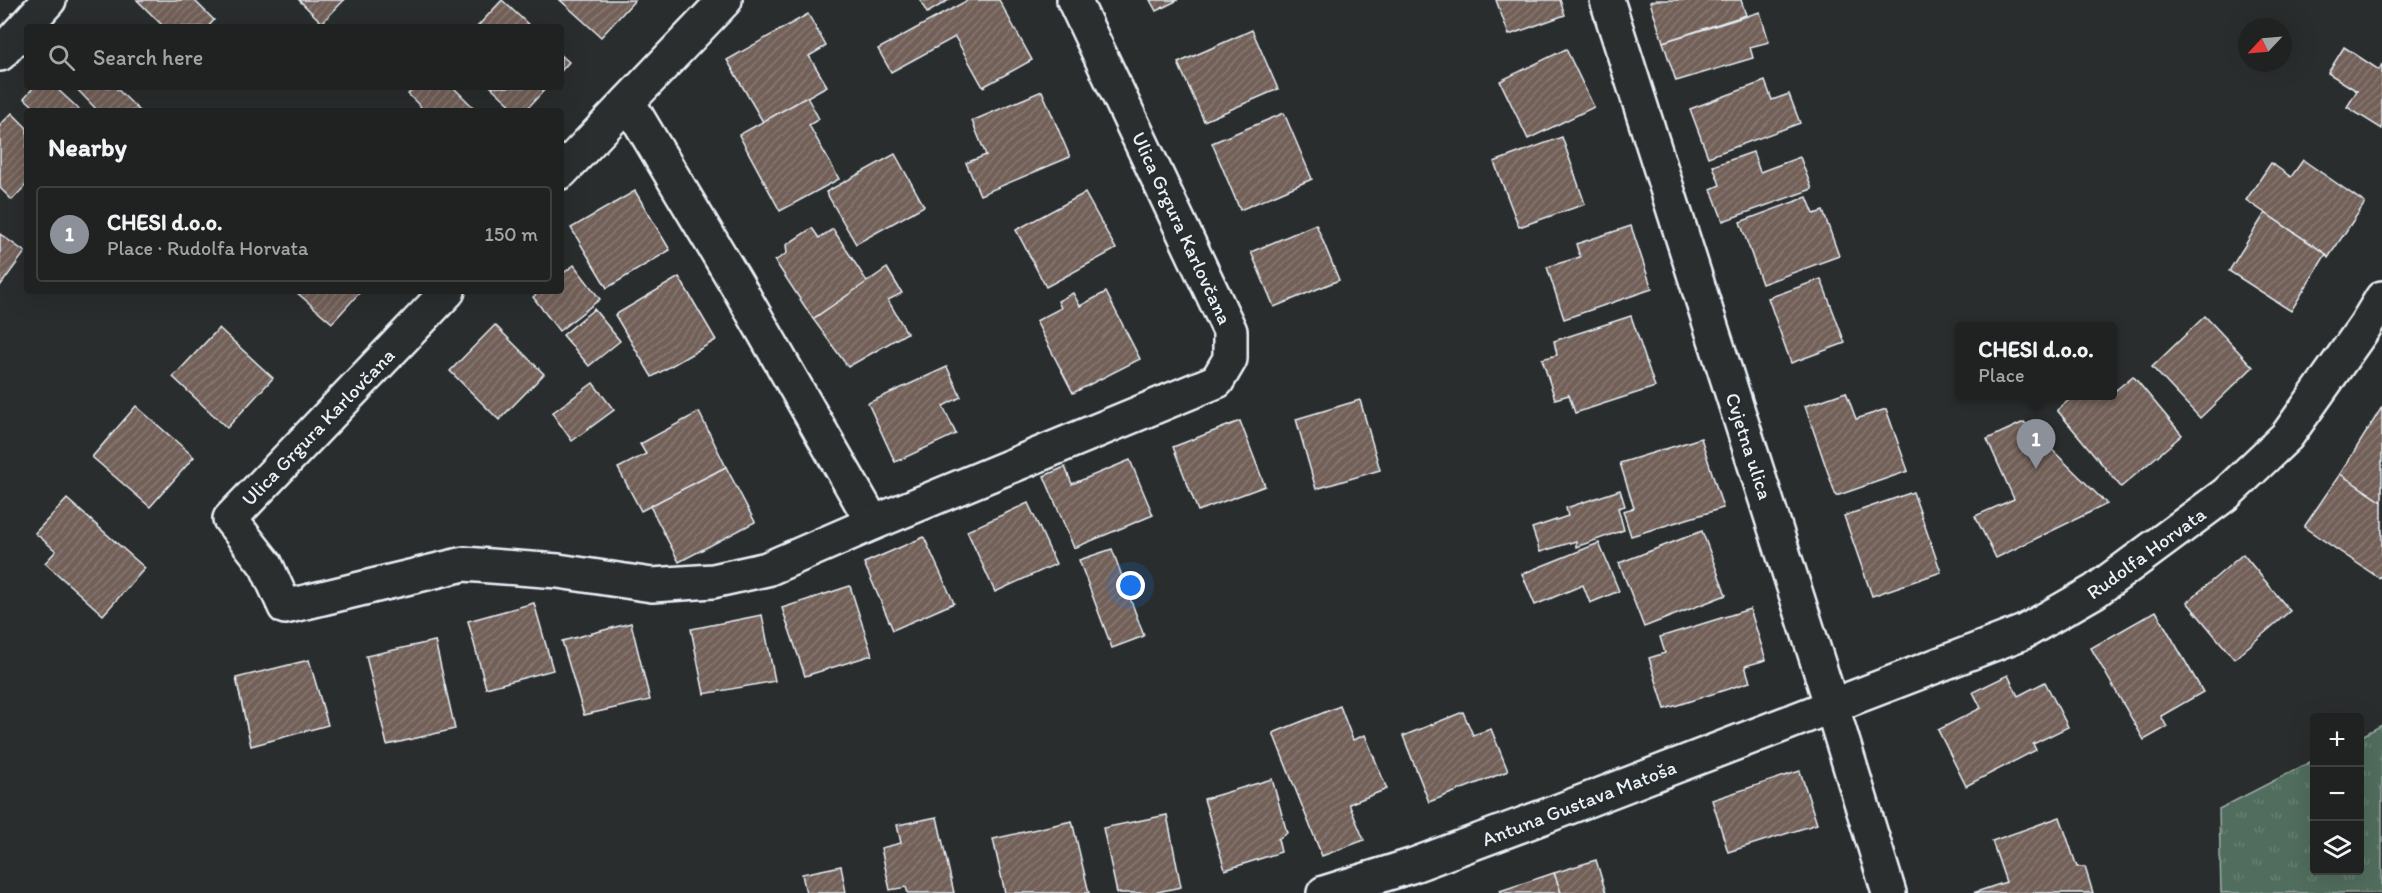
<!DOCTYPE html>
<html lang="en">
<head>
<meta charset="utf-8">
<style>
  :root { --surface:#202222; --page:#282a2a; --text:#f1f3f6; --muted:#a2a4a5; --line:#3d3f40; --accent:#8c9099 }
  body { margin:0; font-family:Itim,sans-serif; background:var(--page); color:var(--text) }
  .controls { position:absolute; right:18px; bottom:18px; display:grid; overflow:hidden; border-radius:6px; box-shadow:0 6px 24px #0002 }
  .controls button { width:54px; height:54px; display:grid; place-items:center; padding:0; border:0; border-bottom:2px solid var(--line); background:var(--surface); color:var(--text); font:30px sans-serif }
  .compass { position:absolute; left:2238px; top:18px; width:54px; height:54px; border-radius:50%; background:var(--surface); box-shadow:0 6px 24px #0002; rotate:244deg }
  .you { position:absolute; left:1131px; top:586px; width:21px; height:21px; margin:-15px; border:4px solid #fff; border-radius:50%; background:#1a73e8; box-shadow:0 0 0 9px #1a73e833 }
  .badge { display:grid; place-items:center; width:39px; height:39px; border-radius:50%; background:var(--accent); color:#fff; font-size:20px; font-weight:700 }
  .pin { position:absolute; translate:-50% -50px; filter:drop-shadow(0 2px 3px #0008) }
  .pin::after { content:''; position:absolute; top:32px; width:21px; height:18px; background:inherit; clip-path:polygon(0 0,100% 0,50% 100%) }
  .popup { position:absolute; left:1955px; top:322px; width:162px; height:78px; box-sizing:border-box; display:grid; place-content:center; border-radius:6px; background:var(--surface); filter:drop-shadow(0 2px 4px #0005); font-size:20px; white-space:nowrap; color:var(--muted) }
  .popup b { font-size:22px; color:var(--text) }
  .popup::after { content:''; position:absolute; left:50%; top:100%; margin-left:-12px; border:12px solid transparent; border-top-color:var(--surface) }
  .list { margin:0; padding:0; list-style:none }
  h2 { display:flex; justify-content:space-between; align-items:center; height:78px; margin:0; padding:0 24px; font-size:26px }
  h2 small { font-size:20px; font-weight:400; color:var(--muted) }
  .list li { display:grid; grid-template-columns:39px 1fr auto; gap:18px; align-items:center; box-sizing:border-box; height:96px; margin:0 12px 12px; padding:0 12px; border:2px solid var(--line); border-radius:6px }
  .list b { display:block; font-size:22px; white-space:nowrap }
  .list p { margin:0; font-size:20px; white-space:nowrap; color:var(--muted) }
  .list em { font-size:20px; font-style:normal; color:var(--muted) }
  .icon { flex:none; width:33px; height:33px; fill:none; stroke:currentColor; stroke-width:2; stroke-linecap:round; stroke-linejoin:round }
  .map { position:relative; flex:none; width:2382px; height:893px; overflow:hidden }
  .search { position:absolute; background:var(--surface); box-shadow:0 6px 24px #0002; left:24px; top:24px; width:540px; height:66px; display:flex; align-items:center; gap:15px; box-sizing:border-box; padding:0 21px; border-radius:6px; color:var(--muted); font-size:22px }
  .panel { position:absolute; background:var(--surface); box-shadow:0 6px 24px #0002; left:24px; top:108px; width:540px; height:186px; border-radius:6px }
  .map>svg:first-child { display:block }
  .grass { fill:url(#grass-tufts); stroke:#9cafaa; stroke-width:1.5 }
  .building { fill:url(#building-hatch); stroke:#e8f1f8; stroke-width:1.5 }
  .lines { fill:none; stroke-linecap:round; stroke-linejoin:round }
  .minor-casing { stroke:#e8f1f8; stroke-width:38 }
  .secondary-casing { stroke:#e8f1f8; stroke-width:38 }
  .minor { stroke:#2a2d2e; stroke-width:33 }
  .secondary { stroke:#2a2d2e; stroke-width:33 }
  .labels { text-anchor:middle; stroke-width:4.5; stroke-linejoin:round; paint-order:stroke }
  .street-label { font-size:20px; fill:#e8f1f8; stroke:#2a2d2e }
</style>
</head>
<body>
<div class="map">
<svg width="2382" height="893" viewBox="0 0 2382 893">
  <defs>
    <pattern id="grass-tufts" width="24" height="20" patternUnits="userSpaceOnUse" patternTransform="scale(1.5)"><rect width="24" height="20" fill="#516d5d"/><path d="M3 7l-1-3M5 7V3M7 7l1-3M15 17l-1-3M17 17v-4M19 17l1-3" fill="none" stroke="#6a8275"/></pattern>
    <pattern id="building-hatch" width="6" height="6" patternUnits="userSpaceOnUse" patternTransform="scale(1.5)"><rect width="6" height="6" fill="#726159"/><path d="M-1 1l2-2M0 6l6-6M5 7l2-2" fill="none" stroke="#867872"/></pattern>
  </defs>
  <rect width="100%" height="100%" fill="#2a2d2e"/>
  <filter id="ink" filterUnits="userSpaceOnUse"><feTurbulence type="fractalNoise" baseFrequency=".0167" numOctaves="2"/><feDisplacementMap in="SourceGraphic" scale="12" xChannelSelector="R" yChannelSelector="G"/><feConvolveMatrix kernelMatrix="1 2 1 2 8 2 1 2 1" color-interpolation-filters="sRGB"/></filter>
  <g filter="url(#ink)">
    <!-- grass -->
    <polygon class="grass" points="2382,725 2382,893 2221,893 2219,809 2314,760 2314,870 2360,870 2360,737"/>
    <!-- building -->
    <g class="building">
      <polygon points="137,0 194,0 214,20 208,27 164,27"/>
      <polygon points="299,0 344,0 322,23"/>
      <polygon points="502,0 531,27 477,27"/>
      <polygon points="560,0 635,0 601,37"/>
      <polygon points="920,0 949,0 927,13"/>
      <polygon points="968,0 999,0 1032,60 983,87 955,37 891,72 878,49"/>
      <polygon points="1150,0 1178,0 1156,11"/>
      <polygon points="1496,0 1560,0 1565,15 1509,35"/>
      <polygon points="1656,0 1741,0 1746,15 1663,42 1650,2"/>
      <polygon points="1760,12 1769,42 1750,47 1753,58 1676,81 1663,42"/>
      <polygon points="808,14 826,46 809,56 827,86 763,122 727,60"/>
      <polygon points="1252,30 1278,89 1204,121 1178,63"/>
      <polygon points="2344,47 2379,70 2382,64 2382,129 2347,107 2357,91 2328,73"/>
      <polygon points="1566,49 1594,107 1528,139 1500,81"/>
      <polygon points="561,55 569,62 561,71"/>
      <polygon points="1765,81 1772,100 1789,94 1800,123 1708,157 1690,109"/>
      <polygon points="34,87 55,87 81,111 39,111 24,98"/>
      <polygon points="75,87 115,87 140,111 98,111"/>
      <polygon points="415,87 453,87 477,111 418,111 421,107 408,94"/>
      <polygon points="491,87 547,87 525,111 517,111"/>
      <polygon points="1042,91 1070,157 980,195 966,163 986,155 972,121"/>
      <polygon points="807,97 819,119 809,125 839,179 780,211 739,135"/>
      <polygon points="12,113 27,128 27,184 12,200 0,188 0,125"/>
      <polygon points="1284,113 1312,179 1240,210 1212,143"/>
      <polygon points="1562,137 1585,204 1519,227 1494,162"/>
      <polygon points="1753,152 1760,172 1800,157 1812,189 1723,221 1711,189 1720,185 1713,166"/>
      <polygon points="895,154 924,206 856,244 826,192"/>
      <polygon points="2303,160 2365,203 2328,258 2326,254 2246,200 2271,163 2291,177"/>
      <polygon points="635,191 670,250 607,288 571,228"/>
      <polygon points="1085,193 1116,249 1046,287 1016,230"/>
      <polygon points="1807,197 1814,214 1823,211 1839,256 1762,284 1740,222"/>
      <polygon points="2265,213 2326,254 2291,311 2229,271"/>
      <polygon points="1316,224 1339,280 1274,307 1251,252"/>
      <polygon points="1631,226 1652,289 1564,319 1547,267 1580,257 1576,244"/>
      <polygon points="812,228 819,238 833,229 868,283 813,319 775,261 787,253 786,245"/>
      <polygon points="0,234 25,252 0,286"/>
      <polygon points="574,265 600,299 559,331 533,297 540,291 561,291 561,275"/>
      <polygon points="887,268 902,293 888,300 907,333 848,367 813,319"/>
      <polygon points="679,277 716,340 652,377 615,315"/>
      <polygon points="1821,279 1845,343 1791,363 1768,298"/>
      <polygon points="295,291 361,291 332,323"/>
      <polygon points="1106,292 1140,359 1073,393 1036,321 1061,308 1058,301 1073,293 1080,306"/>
      <polygon points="594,309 620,341 589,366 563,335"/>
      <polygon points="1631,316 1655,387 1575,413 1569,395 1555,399 1542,359 1557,355 1554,341"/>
      <polygon points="2205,316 2253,367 2200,418 2152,367"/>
      <polygon points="495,325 544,374 499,420 450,371"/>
      <polygon points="219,328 273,378 227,428 173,377"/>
      <polygon points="947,367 961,397 943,406 956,434 895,462 868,403"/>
      <polygon points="2133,376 2182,435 2121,487 2057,410 2074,396 2112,396 2112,386 2116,390"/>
      <polygon points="593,383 614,410 572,441 552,413"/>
      <polygon points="1846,392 1856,419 1886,409 1908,471 1836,496 1805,406"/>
      <polygon points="1360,400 1380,470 1316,489 1296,419"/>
      <polygon points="136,406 194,457 150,507 92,457"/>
      <polygon points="2382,407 2382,502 2340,474"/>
      <polygon points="699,412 726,467 641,511 618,468 646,454 640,444"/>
      <polygon points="1240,421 1265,486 1198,511 1173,447"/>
      <polygon points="2024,422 2107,504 1996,558 1975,516 2014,499 1987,439"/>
      <polygon points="1701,438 1723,508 1631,536 1623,511 1634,508 1620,463"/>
      <polygon points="1130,460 1153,515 1074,548 1044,476 1065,467 1072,484"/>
      <polygon points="726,467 755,522 679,562 650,506"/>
      <polygon points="2340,474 2382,502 2382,574 2379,578 2304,527"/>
      <polygon points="1620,490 1625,506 1618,508 1624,530 1576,547 1576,541 1540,552 1532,528 1568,516 1566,508"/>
      <polygon points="1913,492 1941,572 1872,596 1844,516"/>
      <polygon points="67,499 145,568 103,615 45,563 56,551 35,533"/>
      <polygon points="1028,503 1056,564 995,592 967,531"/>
      <polygon points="1702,531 1726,595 1644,627 1619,563"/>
      <polygon points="924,537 954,603 893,630 864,563"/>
      <polygon points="1599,543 1619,591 1590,603 1583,585 1535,605 1522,574"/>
      <polygon points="1112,549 1144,636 1112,648 1079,560"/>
      <polygon points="2243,554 2290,611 2234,659 2187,602"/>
      <polygon points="850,586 872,655 805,676 782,608"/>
      <polygon points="534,603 553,670 486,688 468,621"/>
      <polygon points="1750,609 1766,660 1745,666 1750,682 1665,709 1649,658 1665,653 1660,637"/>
      <polygon points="2156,611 2203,692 2161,716 2167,727 2144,740 2091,648"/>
      <polygon points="762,615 775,681 704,694 691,629"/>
      <polygon points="631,623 650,700 584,715 562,641"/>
      <polygon points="435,641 455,729 387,745 366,656"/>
      <polygon points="309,660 328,725 251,746 236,678"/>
      <polygon points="2008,675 2018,696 2045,682 2068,727 2033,744 2036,750 1966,786 1938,730 1981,708 1973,692"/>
      <polygon points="1340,706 1353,740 1365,735 1387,789 1349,804 1364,840 1322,856 1273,733"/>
      <polygon points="1463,712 1473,735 1491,729 1508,771 1429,802 1403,736"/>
      <polygon points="1800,771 1817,824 1728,852 1712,800"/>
      <polygon points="1272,779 1287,833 1278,839 1281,852 1225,870 1204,799"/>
      <polygon points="1167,815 1181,887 1153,893 1117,893 1103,828"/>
      <polygon points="937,817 954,893 908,893 906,887 890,890 881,848 901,843 897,825"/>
      <polygon points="2060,817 2077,867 2085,867 2093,893 1973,893 2006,882 1992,841"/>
      <polygon points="1072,821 1089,893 1005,893 993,839"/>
      <polygon points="1596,860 1606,893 1561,893 1554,873"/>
      <polygon points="841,866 846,893 806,893 802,874"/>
      <polygon points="1554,873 1561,893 1501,893 1500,891"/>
    </g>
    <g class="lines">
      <!-- minor casing -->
      <g class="minor-casing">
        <g id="minor">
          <polyline points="1607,0 1832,707 1889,893"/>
          <polyline points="628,102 736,283 873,523"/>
          <polyline points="561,172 725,0"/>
          <polyline points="448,291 230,519 266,565 285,607 464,564 558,571 652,585 713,581 767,569 873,523 1217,381 1230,359 1230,331 1074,0"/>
          <polyline points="1324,893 1411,866 1551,814 2024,632 2095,591 2226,494 2287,436 2365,326 2382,298"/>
        </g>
      </g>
      <!-- secondary casing -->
      <g class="secondary-casing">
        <polyline id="secondary" points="0,54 49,0"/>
      </g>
      <!-- minor -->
      <use href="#minor" class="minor"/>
      <!-- secondary -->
      <use href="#secondary" class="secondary"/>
    </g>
  </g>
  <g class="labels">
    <!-- street labels -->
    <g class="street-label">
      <text transform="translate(1182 228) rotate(65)" y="7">Ulica Grgura Karlovčana</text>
      <text transform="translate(318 427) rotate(-46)" y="7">Ulica Grgura Karlovčana</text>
      <text transform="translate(1749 446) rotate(72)" y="7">Cvjetna ulica</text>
      <text transform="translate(2146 553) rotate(-36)" y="7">Rudolfa Horvata</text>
      <text transform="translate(1579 803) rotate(-21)" y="7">Antuna Gustava Matoša</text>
    </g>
  </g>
</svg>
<div class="controls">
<button>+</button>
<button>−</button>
<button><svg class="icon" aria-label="layers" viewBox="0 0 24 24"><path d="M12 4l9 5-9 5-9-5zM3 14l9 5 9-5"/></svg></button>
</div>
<svg class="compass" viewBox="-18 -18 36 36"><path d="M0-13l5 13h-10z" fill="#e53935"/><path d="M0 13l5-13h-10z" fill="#a2a4a5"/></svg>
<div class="you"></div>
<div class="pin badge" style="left:2036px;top:469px">1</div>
<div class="popup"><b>CHESI d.o.o.</b>Place</div>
<div class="search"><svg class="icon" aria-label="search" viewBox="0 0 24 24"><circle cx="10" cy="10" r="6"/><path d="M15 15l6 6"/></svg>Search here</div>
<section class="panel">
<h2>Nearby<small></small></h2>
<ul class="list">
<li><span class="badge">1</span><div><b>CHESI d.o.o.</b><p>Place · Rudolfa Horvata</p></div><em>150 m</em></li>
</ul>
</section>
</div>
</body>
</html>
